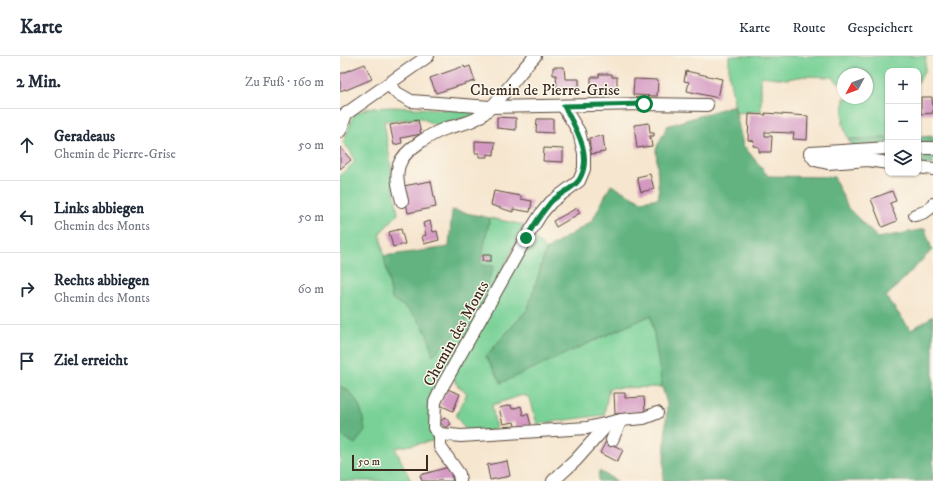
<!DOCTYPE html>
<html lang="de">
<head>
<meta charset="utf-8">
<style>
  :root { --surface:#fff; --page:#f2f2f3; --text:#1f2937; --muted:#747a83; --line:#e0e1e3 }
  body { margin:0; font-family:"IM FELL DW Pica",serif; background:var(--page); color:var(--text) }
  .controls { position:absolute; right:12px; top:12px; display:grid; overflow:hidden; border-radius:8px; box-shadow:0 1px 3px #0004 }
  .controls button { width:36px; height:36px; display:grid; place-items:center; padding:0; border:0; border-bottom:1px solid var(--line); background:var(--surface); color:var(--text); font:20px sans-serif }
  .compass { position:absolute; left:497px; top:12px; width:36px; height:36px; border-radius:50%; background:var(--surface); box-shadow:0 1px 3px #0004; rotate:229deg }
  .scale { position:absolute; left:12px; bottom:10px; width:76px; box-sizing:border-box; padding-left:4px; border:2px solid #3b2a1e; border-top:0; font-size:11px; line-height:14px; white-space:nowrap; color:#3b2a1e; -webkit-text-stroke:3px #fbf7ec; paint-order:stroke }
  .stop { position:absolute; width:12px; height:12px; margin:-9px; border:3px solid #0b8043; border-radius:50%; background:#fff }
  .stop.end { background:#0b8043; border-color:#fff; box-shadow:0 1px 4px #0008 }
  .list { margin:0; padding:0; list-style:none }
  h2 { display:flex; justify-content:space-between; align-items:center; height:52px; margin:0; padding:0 16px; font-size:17px }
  h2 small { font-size:13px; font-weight:400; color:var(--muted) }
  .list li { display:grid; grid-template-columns:26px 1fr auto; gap:12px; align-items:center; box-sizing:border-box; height:72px; padding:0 16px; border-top:1px solid var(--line) }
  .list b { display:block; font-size:15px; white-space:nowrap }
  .list p { margin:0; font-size:13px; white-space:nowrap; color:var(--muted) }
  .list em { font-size:13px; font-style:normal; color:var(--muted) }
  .icon { flex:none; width:22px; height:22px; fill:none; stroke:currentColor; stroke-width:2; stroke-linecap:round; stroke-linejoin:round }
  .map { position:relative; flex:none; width:593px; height:425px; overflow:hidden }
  header { display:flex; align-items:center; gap:24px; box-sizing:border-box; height:56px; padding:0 20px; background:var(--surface); border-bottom:1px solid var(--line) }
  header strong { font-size:19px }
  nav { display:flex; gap:22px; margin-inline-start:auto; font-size:14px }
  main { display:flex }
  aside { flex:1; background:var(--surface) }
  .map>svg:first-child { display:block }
  .green { fill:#79d197; stroke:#5a7e5a }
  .forest { fill:#62b380; stroke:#4e6e4f }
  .building { fill:#d499c2 }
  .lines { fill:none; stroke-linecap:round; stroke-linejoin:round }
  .minor-casing { stroke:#574639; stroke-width:14 }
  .minor { stroke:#fff; stroke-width:12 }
  .route { stroke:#0b8043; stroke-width:5 }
  .labels { text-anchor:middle; stroke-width:3; stroke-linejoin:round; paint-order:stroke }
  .street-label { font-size:16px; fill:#3b2a1e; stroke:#fbf7ec }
</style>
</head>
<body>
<header>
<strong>Karte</strong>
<nav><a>Karte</a><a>Route</a><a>Gespeichert</a></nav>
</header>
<main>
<aside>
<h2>2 Min.<small>Zu Fuß · 160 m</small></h2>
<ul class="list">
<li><svg class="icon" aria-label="ahead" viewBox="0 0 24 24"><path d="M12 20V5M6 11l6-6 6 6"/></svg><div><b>Geradeaus</b><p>Chemin de Pierre-Grise</p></div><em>50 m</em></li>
<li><svg class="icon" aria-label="left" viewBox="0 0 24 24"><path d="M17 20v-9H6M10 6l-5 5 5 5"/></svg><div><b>Links abbiegen</b><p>Chemin des Monts</p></div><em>50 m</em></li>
<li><svg class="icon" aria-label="right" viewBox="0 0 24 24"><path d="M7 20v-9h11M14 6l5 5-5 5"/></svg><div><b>Rechts abbiegen</b><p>Chemin des Monts</p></div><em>60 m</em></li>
<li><svg class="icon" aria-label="arrive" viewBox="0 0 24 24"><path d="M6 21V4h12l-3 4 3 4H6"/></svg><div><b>Ziel erreicht</b></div></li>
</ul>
</aside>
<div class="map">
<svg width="593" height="425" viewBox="0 0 593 425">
  <rect width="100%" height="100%" fill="#fbf7ec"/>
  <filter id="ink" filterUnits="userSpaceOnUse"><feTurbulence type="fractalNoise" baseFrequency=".025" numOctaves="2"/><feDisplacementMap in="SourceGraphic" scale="8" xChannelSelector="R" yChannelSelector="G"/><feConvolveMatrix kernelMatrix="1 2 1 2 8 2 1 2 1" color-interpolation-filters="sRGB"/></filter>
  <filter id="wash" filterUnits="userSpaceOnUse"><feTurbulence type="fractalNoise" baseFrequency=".012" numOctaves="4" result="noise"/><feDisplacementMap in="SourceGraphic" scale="16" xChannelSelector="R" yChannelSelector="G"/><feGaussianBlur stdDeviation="0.9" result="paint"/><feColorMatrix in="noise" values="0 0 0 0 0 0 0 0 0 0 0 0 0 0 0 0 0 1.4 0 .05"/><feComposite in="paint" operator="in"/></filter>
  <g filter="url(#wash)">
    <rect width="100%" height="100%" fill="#f6e6cf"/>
    <!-- green -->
    <g class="green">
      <polygon points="389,0 586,0 585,14 578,27 578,15 548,15 548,82 508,83 503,68 504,42 527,42 527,18 503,18 503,30 491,21 465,20 447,23 421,20 421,55 396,57 389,19"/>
      <path d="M51 51 139 55 131 60 97 70 81 62 44 65 58 158 40 177 52 243C74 255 79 264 91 285L153 210 139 209 150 162 184 169 169 201 97 336 93 385 55 392 71 425H0V379L15 387 8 334 0 330V119L14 107C14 98 9 93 3 87L14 58 29 52Z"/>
      <polygon points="192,179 206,194 188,253 146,300 161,326 312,259 322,331 269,332 264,359 197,368 190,342 183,339 152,349 156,374 127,376 116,360 127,337 117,329 112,318"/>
    </g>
    <!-- forest -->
    <g class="forest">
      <polygon points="394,49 403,89 428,120 494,121 508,152 538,182 585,173 592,194 546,241 571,274 593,260 593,425 323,425 327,348 322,331 311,259 161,327 146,300 188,253 206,194 252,165 271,129 301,145 319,142 316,93 327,70"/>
      <polygon points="593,80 593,109 578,108 578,81"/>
      <polygon points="548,82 548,105 520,102 508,83"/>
      <path d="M112 154 150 162 140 209 154 210 143 238 115 279 92 300C90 273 75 256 52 243L44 200 109 191Z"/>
      <path d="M0 330C18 339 23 356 25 375L15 388 0 379Z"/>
      <polygon points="259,415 277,425 258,425"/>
    </g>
    <g id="blocks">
      <!-- building -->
      <g class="building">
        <polygon points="25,8 32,23 6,34 5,33 0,35 0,18"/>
        <polygon points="124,10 125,12 130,10 135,25 96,37 90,22"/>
        <polygon points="213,11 224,11 225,23 239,23 239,35 229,35 229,32 217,33 216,19 213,19"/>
        <polygon points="346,15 382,23 378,42 347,35 349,26 344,25"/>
        <polygon points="259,18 272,18 272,21 277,21 277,37 251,37 251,21 259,21"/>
        <polygon points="294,23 318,24 317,40 293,39"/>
        <polygon points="581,41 592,41 593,57 581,58"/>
        <polygon points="425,57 468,60 467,84 453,83 454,77 425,76 425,80 432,80 431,96 419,96 419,91 413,90 414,85 408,84 409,58 426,59"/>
        <polygon points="157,61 176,62 176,74 157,72"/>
        <polygon points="197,63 213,63 213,77 196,76"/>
        <polygon points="78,64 81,78 61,82 62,87 54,89 50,69"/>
        <polygon points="309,67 310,77 314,77 314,80 310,80 312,90 297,92 294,69"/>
        <polygon points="263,80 265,96 251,98 249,82"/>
        <polygon points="135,85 155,86 154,99 148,98 148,101 139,101 139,97 135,97"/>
        <polygon points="0,91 11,104 0,113"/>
        <polygon points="204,92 223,93 223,106 203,105"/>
        <polygon points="310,118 314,133 301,136 297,121"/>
        <polygon points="91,125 96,151 68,157 63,130"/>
        <polygon points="154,135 181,140 181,143 192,145 190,156 173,153 173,156 151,149"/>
        <polygon points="552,135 556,145 550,147 557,165 542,171 531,143"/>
        <polygon points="237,152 240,157 216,171 213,165"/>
        <polygon points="90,165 93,176 97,175 99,184 84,188 82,180 86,179 83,167"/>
        <polygon points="61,173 65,188 53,191 49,176"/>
        <polygon points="143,199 151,199 151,205 142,205"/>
        <polygon points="107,333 120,338 113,355 100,349"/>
        <polygon points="274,337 285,337 285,342 304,341 305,356 275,358"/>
        <polygon points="171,349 172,353 181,350 183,359 188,358 191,369 176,373 174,366 163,368 159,352"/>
        <polygon points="105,361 111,368 106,372 100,366"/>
        <polygon points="266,385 283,394 277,406 260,397"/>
        <polygon points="167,405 170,420 150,424 147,409"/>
        <polygon points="109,411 113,425 82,425 80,419"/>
      </g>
    </g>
  </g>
  <g filter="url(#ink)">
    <use href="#blocks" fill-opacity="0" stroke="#574639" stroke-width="1"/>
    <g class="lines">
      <!-- minor casing -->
      <g class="minor-casing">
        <g id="minor">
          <polyline points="48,28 57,37 71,45 150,51 304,48 367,49"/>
          <polyline points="223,50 239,76 244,97 244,113 239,125 211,146 201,158 186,182 102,331 95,346 94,372 100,378 121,380 247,372 281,364 304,362 317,357"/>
          <polyline points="0,62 88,0"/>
          <polyline points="0,75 6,58"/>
          <polyline points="548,92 470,97 475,104 488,107 528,104 548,107"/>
          <polyline points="578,92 593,92"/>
          <polyline points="578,111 593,113"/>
          <path d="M62 145C59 133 55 121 59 109 64 93 93 77 107 72 117 69 131 67 139 61 162 45 176 19 195 0"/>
          <path d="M575 159C583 157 589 155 593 148"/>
          <polyline points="100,378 100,391 119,418 120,425"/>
          <polyline points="272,384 281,364"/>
          <polyline points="213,425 236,404 268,368"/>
        </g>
      </g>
      <!-- minor -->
      <use href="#minor" class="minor"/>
    </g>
  </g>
  <g class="lines" filter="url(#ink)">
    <!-- route -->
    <path class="route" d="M186 182C193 170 201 158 210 147 218 138 232 134 239 124 254 100 235 71 224 50L304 48"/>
  </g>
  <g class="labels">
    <!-- street labels -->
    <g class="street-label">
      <text x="205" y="39">Chemin de Pierre-Grise</text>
      <text transform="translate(115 277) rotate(-61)" y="6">Chemin des Monts</text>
    </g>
  </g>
</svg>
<div class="controls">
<button>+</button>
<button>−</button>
<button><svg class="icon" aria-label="layers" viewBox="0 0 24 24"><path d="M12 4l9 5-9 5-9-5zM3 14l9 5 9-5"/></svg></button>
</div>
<svg class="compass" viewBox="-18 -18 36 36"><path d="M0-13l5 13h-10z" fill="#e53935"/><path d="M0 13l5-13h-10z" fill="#747a83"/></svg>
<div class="scale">50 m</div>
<div class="stop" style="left:304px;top:48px"></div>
<div class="stop end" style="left:186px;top:182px"></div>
</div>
</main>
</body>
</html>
